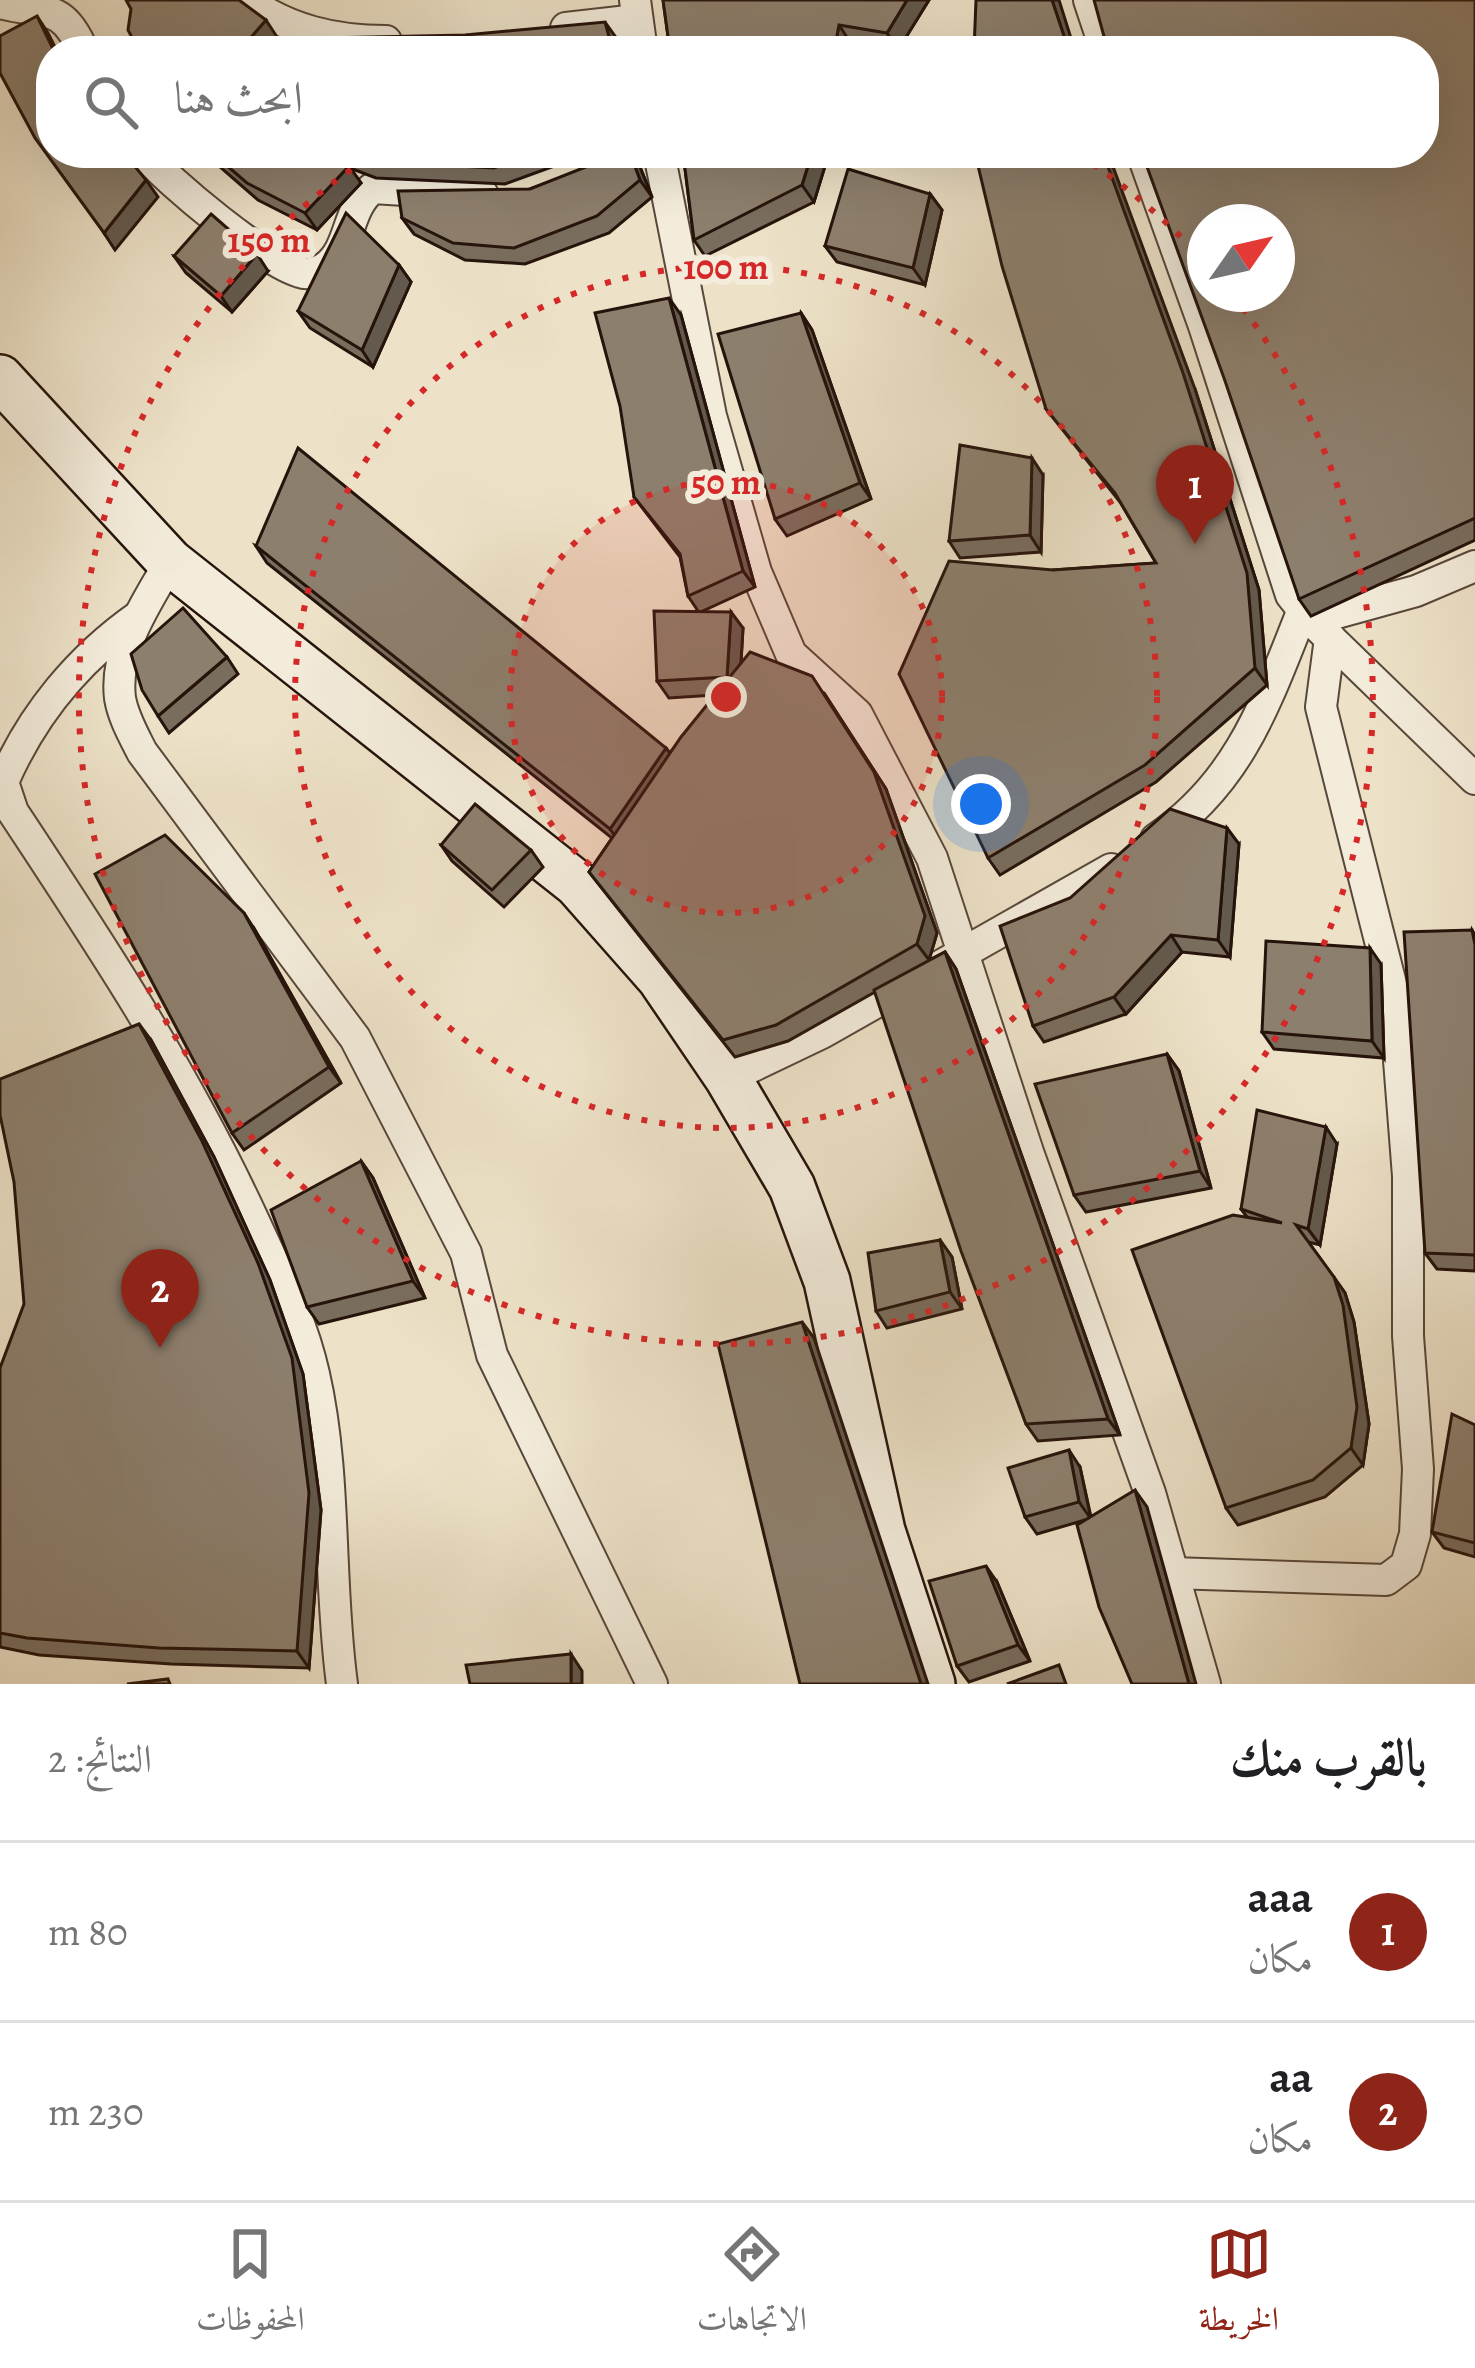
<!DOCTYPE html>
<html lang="ar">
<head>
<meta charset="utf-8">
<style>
  :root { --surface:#fff; --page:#f2f2f2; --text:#202124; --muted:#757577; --line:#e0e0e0; --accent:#8f2418 }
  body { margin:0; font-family:Alegreya,Amiri,serif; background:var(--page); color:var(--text); direction:rtl }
  .compass { position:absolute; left:1187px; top:204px; width:108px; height:108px; border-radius:50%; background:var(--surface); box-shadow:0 12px 48px #0002; rotate:56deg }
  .you { position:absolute; left:981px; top:804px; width:42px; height:42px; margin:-30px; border:9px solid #fff; border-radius:50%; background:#1a73e8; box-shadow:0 0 0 18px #1a73e833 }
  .badge { display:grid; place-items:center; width:78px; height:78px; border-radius:50%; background:var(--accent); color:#fff; font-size:39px; font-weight:700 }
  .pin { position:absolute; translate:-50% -99px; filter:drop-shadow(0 3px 6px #0008) }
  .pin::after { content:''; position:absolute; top:63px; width:42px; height:36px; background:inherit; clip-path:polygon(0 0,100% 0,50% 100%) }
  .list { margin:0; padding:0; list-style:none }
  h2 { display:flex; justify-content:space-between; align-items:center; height:156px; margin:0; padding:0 48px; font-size:51px }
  h2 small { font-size:39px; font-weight:400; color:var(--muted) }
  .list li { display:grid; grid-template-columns:78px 1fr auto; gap:36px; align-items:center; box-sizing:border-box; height:180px; padding:0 48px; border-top:3px solid var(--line) }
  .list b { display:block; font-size:45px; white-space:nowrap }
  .list p { margin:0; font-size:39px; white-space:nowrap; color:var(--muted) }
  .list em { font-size:39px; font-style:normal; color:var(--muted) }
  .icon { flex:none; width:66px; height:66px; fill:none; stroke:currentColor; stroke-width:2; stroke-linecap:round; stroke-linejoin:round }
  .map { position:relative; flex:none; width:1475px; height:1684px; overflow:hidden; direction:ltr }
  .search { position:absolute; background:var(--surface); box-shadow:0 12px 48px #0002; left:36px; right:36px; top:36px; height:132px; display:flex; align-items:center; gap:30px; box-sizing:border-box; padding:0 42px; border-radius:48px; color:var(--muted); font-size:45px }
  .sheet { height:516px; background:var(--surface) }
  nav { display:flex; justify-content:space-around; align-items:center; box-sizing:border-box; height:168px; border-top:3px solid var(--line); background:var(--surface); font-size:33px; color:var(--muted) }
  nav a { display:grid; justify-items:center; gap:6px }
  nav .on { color:var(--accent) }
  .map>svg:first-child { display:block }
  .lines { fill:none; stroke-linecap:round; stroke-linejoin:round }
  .street-casing { stroke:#58473a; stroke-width:34 }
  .secondary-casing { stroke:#26130b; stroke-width:50 }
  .street { stroke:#f3ecdb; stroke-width:30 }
  .secondary { stroke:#f3ecdb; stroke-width:45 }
  .wall { fill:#796d5e; stroke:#26130b; stroke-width:3 }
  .shaded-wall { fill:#63594c; stroke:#26130b; stroke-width:3 }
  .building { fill:#8d7f6d; stroke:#26130b; stroke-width:3; fill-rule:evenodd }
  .ring { fill:none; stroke:#d62828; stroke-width:6; stroke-dasharray:6 12 }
  .centre { fill:#d62828; stroke:#f3ecdb; stroke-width:6 }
  .ring-label { font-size:36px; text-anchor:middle; font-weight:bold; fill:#d62828; stroke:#f3ecdb; stroke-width:12; stroke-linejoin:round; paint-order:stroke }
</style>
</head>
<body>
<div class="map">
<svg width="1475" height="1684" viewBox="0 0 1475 1684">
  <rect width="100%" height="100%" fill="#ede2c8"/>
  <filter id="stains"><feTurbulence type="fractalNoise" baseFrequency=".00167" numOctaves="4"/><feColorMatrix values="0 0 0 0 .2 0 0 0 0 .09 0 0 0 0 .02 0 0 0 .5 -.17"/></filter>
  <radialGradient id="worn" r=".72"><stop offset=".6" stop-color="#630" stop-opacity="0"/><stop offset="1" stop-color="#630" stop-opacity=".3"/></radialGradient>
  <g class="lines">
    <!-- street casing -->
    <g class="street-casing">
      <g id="street">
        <path d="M246 0C288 30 334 41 386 41"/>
        <polyline points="635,0 642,51"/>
        <polyline points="1089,0 1106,51"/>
        <path d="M0 3C44 15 62 1 83 51"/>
        <polyline points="566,28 637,20"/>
        <path d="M144 153C168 182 265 262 300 272 308 275 320 272 326 267 352 248 346 208 373 188L483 195"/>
        <polyline points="659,153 711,416 756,572 791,654 857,714 932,858 1028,1152 1150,1493 1205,1684"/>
        <polyline points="1142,153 1204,326 1291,595 1311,620 1475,779"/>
        <path d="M170 562C147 602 114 649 120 698 123 717 134 736 142 752L355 1038 466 1253 492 1355 652 1684"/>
        <path d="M139 616C79 658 32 715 3 782L13 812C103 948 185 1072 254 1221 277 1271 302 1320 314 1374 337 1475 328 1582 342 1684"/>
        <polyline points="1311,620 1416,591 1475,566"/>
        <path d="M1156 839C1240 782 1266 702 1302 612"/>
        <polyline points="728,1078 822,1033 1111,869"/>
        <polyline points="1172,1573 1386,1580 1406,1565 1415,1534 1418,1469 1408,1336 1408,1176 1394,996 1321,707 1330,638"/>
      </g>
    </g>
    <!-- secondary casing -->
    <g class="secondary-casing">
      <polyline id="secondary" points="0,378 170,562 577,884 660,978 728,1078 792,1187 827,1281 882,1531 932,1684"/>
    </g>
    <!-- street -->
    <use href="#street" class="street"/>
    <!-- secondary -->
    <use href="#secondary" class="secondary"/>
  </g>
  <!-- wall -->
  <g class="wall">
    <polygon points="663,0 929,0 898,50 850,42 849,51 670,51"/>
    <polygon points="1475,0 1475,540 1311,616 1299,599"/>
    <polygon points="204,153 590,153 505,184 376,178 350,168 361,183 317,230 258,200"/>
    <polygon points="630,153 640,167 652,197 609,233 525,264 465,260 414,234 402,218 530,189"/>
    <polygon points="683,153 829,153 814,202 705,256 694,240"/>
    <polygon points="930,194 942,210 925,285 837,262 825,246"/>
    <polygon points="174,256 268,271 232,312 186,273"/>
    <polygon points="399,265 411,282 373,367 310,328 298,311"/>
    <polygon points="801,313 812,330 871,499 787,536 775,519"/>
    <polygon points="681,315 755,587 703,611 743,628 741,663 824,693 886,789 937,933 929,960 945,952 956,969 1120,1435 1038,1441 1026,1424 875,992 788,1041 735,1057 589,872 612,838 267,563 256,546 666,748 670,753 715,695 669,698 657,681 698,611 688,596 680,557 634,497"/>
    <polygon points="1195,389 1259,590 1267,685 1156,782 1000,875 988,858 1053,570 1156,563 1120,502 1046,409"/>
    <polygon points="1043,475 1041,552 960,558 949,541"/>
    <polygon points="227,657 238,674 169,733 158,716"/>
    <polygon points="1239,844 1230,957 1182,952 1126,1014 1044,1042 1033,1026"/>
    <polygon points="441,845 531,850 543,867 504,907 452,861"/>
    <polygon points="255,930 341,1083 244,1150 232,1133"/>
    <polygon points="1472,930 1475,935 1475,1271 1437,1269 1425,1253"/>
    <polygon points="1381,964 1384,1058 1274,1049 1262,1032"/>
    <polygon points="151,1040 214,1157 270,1280 303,1374 321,1510 309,1668 171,1664 39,1655 0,1647 0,1368"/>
    <polygon points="1167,1054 1179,1071 1211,1188 1086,1212 1074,1195"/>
    <polygon points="1337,1144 1320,1245 1308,1242 1345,1293 1354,1322 1369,1424 1363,1465 1325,1497 1238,1525 1226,1508 1247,1217 1241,1209"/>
    <polygon points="361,1161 373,1178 425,1298 319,1324 307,1307"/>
    <polygon points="940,1240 952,1257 962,1309 887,1328 876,1311"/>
    <polygon points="1475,1425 1475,1557 1444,1548 1432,1532"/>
    <polygon points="1080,1467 1091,1517 1147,1507 1085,1520 1037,1534 1025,1517"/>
    <polygon points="997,1582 1030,1661 969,1682 957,1666"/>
  </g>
  <!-- shaded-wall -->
  <g class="shaded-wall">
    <polygon points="907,0 929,0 898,50 887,33"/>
    <polygon points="1052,0 1059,0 1075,51 1069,51"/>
    <polygon points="37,16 48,33 57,51 54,51"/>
    <polygon points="266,20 277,37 265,51 239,51"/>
    <polygon points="605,22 617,39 620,51 613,51"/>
    <polygon points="839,25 850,42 849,51 834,51"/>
    <polygon points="630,153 640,167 652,197 640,180"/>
    <polygon points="812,153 829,153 814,202 802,185"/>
    <polygon points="1103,153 1108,153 1195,389 1259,590 1267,685 1255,668"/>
    <polygon points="349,166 361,183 317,230 305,213"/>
    <polygon points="146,180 158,197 115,250 104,233"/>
    <polygon points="930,194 942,210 925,285 913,268"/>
    <polygon points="257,254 268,271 232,312 221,296"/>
    <polygon points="399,265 411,282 373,367 362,350"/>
    <polygon points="669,298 681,315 755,587 743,571"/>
    <polygon points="801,313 812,330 871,499 860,483"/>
    <polygon points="1032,458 1043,475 1041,552 1030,535"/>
    <polygon points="731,612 743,628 739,694 727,677"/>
    <polygon points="824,693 886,789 937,933 929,960 917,944"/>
    <polygon points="666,748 678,765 622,846 610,829"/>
    <polygon points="1227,828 1239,844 1230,957 1218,940"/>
    <polygon points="244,913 255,930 341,1083 329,1067"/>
    <polygon points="1171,935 1182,952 1126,1014 1114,997"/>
    <polygon points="1370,948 1381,964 1384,1058 1372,1041"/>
    <polygon points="945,952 956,969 1120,1435 1108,1419"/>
    <polygon points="139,1024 151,1040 214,1157 270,1280 303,1374 321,1510 309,1668 297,1651"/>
    <polygon points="1167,1054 1179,1071 1211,1188 1200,1171"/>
    <polygon points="1326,1127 1337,1144 1320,1245 1308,1229"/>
    <polygon points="361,1161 373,1178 425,1298 413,1281"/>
    <polygon points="940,1240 952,1257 962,1309 950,1292"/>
    <polygon points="1334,1277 1345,1293 1354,1322 1369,1424 1363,1465 1351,1448"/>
    <polygon points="802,1322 814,1338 928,1684 921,1684"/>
    <polygon points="1069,1450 1080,1467 1091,1519 1079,1502"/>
    <polygon points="1135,1490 1147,1507 1196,1684 1189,1684"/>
    <polygon points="986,1566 997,1582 1030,1661 1018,1645"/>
    <polygon points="571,1654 582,1671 582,1684 571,1684"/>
  </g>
  <!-- building -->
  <g class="building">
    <polygon points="126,0 239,0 266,20 239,51 139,51 128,30 131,9"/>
    <polygon points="663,0 907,0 887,33 839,25 834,51 670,51"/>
    <polygon points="976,0 1052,0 1069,51 974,51"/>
    <path d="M1094 0H1475V518L1299 599 1224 378 1142 153H1424V51H1108ZM1205 222H1277V294H1205Z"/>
    <polygon points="37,16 54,51 51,51 51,153 124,153 146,180 104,233 35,138 0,73 0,36"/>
    <polygon points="605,22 613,51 319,51 323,38 465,35"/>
    <polygon points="212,153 336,153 349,166 305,213 247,183"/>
    <polygon points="343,153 533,153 494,168 364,161"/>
    <polygon points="621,153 630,153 640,180 597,216 514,248 453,243 402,218 398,191 530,189"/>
    <polygon points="683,153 812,153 802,185 694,240"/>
    <polygon points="975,153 1103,153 1183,373 1247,573 1255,668 1145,765 988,858 899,674 949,561 1053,570 1156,563 1115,493 1046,409 1002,266"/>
    <polygon points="848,169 930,194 913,268 825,246"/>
    <polygon points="346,213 399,265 362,350 298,311"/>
    <polygon points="211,214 257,254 221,296 174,256"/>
    <polygon points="669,298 743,571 688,596 680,554 634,497 620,406 595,313"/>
    <polygon points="801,313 860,483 775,519 718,334"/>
    <polygon points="960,445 1032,458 1030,535 949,541"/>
    <polygon points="298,448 666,748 610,829 256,546"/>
    <polygon points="183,608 227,657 158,716 142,690 131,654"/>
    <polygon points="654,611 731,612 727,677 657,681"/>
    <polygon points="750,652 812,676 874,772 925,916 917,944 776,1025 723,1040 589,872 681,737"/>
    <polygon points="475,804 531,850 492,890 441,845"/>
    <polygon points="1170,809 1227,828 1218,940 1171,935 1114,997 1033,1026 1000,926 1070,898"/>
    <polygon points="165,835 244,913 329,1067 232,1133 95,874"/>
    <polygon points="1472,930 1475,945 1475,1255 1425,1253 1404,932"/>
    <polygon points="1266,941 1370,948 1372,1041 1262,1032"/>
    <polygon points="945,952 1108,1419 1026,1424 961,1251 874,990"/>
    <polygon points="139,1024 202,1141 258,1263 292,1358 309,1493 297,1651 159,1648 27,1638 0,1633 0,1368 24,1304 14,1182 0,1115 0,1079"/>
    <polygon points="1167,1054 1200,1171 1074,1195 1035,1084"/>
    <polygon points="1257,1110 1326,1127 1308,1229 1296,1225 1334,1277 1343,1305 1357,1407 1351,1448 1313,1480 1226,1508 1132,1250 1233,1215 1282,1223 1241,1209"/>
    <polygon points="361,1161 413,1281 307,1307 271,1210"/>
    <polygon points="940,1240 950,1292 876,1311 868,1253"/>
    <polygon points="802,1322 921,1684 800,1684 718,1344"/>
    <polygon points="1452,1414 1475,1425 1475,1543 1432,1532"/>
    <polygon points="1069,1450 1079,1502 1025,1517 1008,1468"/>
    <polygon points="1135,1490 1189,1684 1132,1684 1099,1607 1077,1525"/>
    <polygon points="986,1566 1018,1645 957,1666 929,1581"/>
    <polygon points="571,1654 571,1684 470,1684 466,1665"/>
    <polygon points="1059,1665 1066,1684 1007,1684"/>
    <polygon points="168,1679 170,1684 127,1684"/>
  </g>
  <!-- distance rings -->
  <circle cx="726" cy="697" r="216" fill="#d62828" fill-opacity=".12"/>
  <g class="ring">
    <circle cx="726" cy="697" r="216"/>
    <circle cx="726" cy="697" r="431"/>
    <path d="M692 51A647 647 0 0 1 760 51M1078 154A647 647 0 0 1 1203 260M1232 294A647 647 0 1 1 374 154"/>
  </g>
  <circle cx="726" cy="697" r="18" class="centre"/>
  <g class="ring-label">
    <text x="269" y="252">150 m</text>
    <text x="726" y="279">100 m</text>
    <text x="726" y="494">50 m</text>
  </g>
  <rect width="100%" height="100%" filter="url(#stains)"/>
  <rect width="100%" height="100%" fill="url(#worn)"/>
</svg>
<svg class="compass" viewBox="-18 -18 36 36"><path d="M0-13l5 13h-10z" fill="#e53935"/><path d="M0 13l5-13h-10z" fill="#757577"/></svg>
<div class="you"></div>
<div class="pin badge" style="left:1195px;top:544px">1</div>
<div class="pin badge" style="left:160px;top:1348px">2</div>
<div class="search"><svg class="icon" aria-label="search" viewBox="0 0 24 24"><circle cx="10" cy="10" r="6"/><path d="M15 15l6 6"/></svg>ابحث هنا</div>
</div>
<section class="sheet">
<h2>بالقرب منك<small>النتائج: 2</small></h2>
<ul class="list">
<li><span class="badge">1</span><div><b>aaa</b><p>مكان</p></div><em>80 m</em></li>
<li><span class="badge">2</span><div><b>aa</b><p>مكان</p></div><em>230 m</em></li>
</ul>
</section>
<nav>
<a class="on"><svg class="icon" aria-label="map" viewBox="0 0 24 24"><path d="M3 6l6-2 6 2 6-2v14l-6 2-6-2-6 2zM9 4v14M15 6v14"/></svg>الخريطة</a>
<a><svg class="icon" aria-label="directions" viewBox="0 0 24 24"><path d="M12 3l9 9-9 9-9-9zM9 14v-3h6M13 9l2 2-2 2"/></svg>الاتجاهات</a>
<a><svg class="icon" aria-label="saved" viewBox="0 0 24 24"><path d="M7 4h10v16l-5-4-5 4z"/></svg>المحفوظات</a>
</nav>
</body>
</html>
